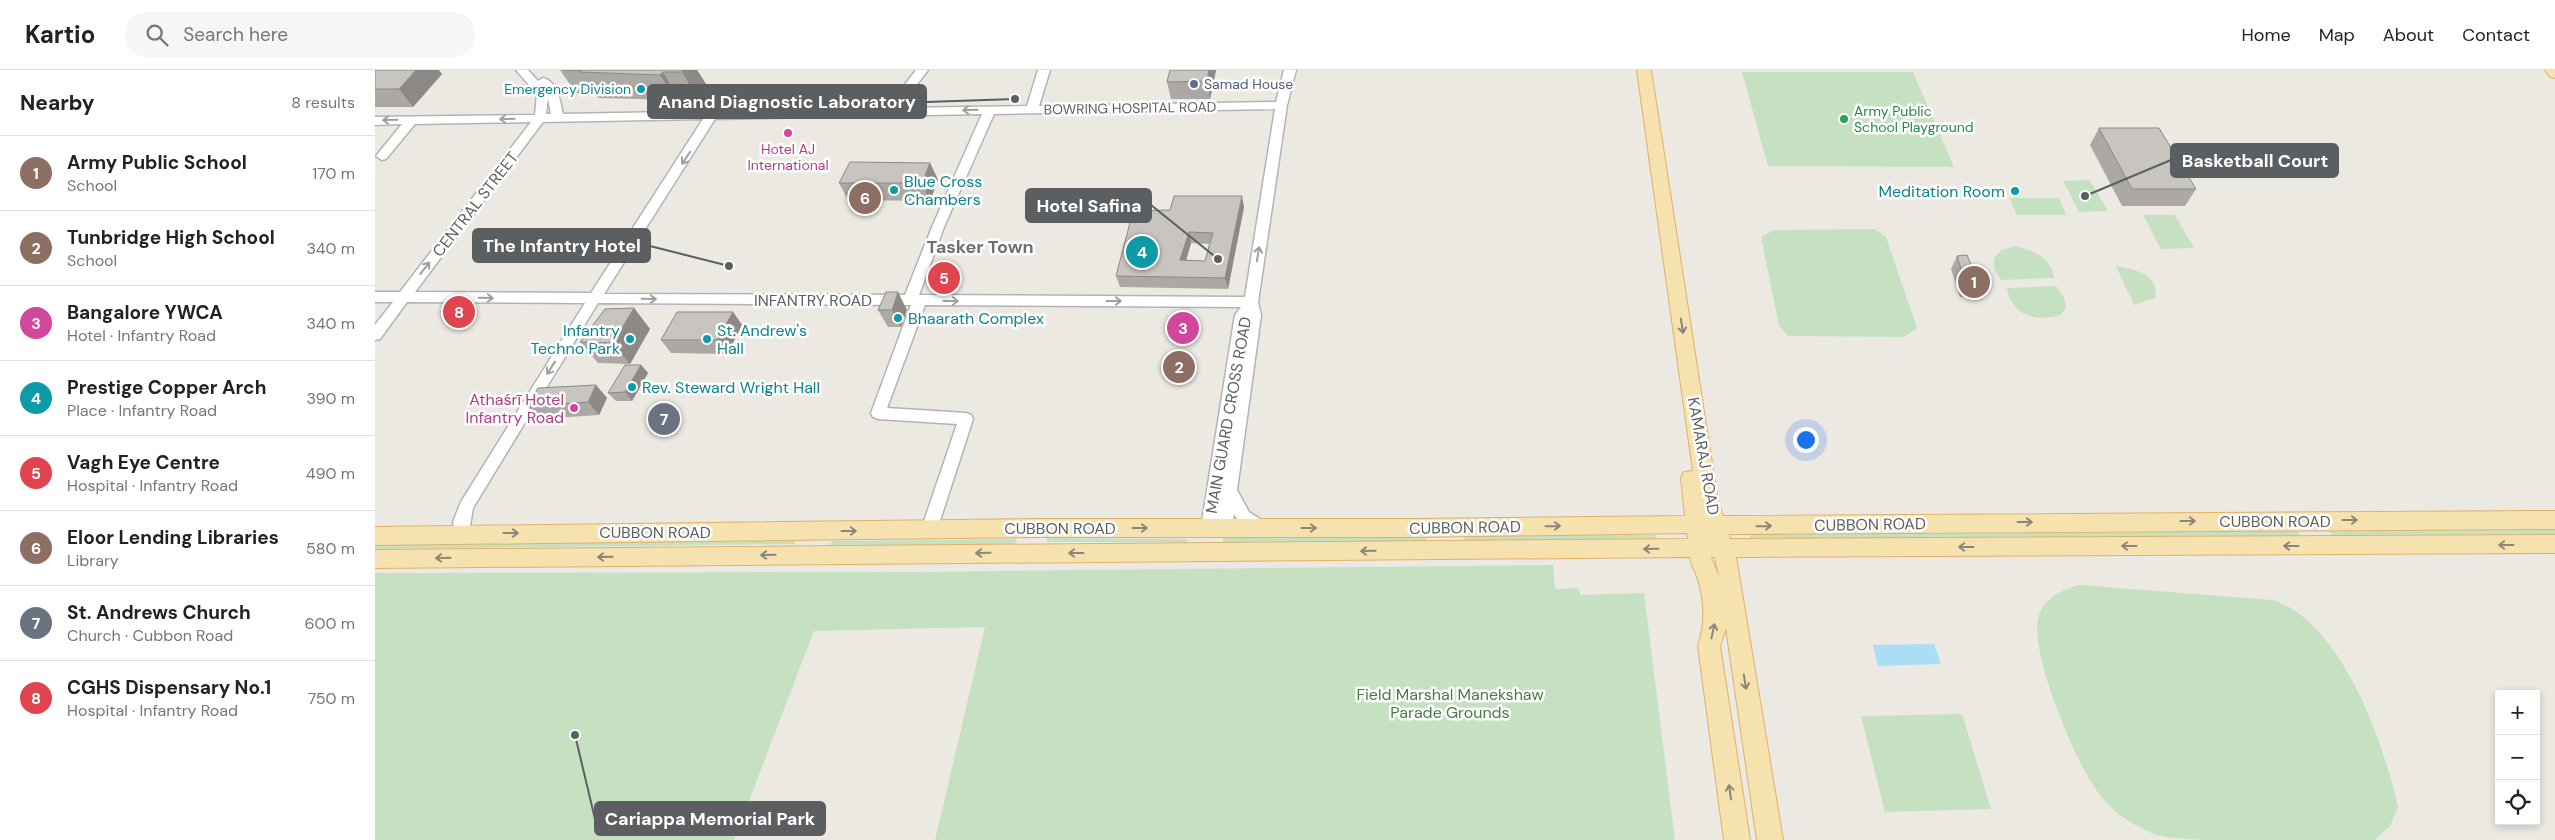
<!DOCTYPE html>
<html lang="en">
<head>
<meta charset="utf-8">
<style>
  :root { --surface:#fff; --page:#f6f6f6; --text:#222; --muted:#767676; --line:#e0e0e0; --accent:#d64046 }
  body { margin:0; font-family:"DM Sans",sans-serif; background:var(--page); color:var(--text) }
  .controls { position:absolute; right:15px; bottom:15px; display:grid; overflow:hidden; border-radius:0px; box-shadow:0 2px 8px #0003 }
  .controls button { width:45px; height:45px; display:grid; place-items:center; padding:0; border:0; border-bottom:1px solid var(--line); background:var(--surface); color:var(--text); font:25px sans-serif }
  .you { position:absolute; left:1430px; top:369px; width:18px; height:18px; margin:-12px; border:4px solid #fff; border-radius:50%; background:#1a73e8; box-shadow:0 0 0 8px #1a73e833 }
  .badge { display:grid; place-items:center; width:32px; height:32px; border-radius:50%; background:var(--accent); color:#fff; font-size:16px; font-weight:700 }
  .pin { position:absolute; translate:-50% -50%; border:2px solid #fff; box-shadow:0 1px 5px #0006 }
  .list { margin:0; padding:0; list-style:none }
  h2 { display:flex; justify-content:space-between; align-items:center; height:65px; margin:0; padding:0 20px; font-size:21px }
  h2 small { font-size:16px; font-weight:400; color:var(--muted) }
  .list li { display:grid; grid-template-columns:32px 1fr auto; gap:15px; align-items:center; box-sizing:border-box; height:75px; padding:0 20px; border-top:1px solid var(--line) }
  .list b { display:block; font-size:19px; white-space:nowrap }
  .list p { margin:0; font-size:16px; white-space:nowrap; color:var(--muted) }
  .list em { font-size:16px; font-style:normal; color:var(--muted) }
  .icon { flex:none; width:28px; height:28px; fill:none; stroke:currentColor; stroke-width:2; stroke-linecap:round; stroke-linejoin:round }
  .map { position:relative; flex:none; width:2180px; height:770px; overflow:hidden }
  header { display:flex; align-items:center; gap:30px; box-sizing:border-box; height:70px; padding:0 25px; background:var(--surface); border-bottom:1px solid var(--line) }
  header strong { font-size:24px }
  nav { display:flex; gap:28px; margin-inline-start:auto; font-size:18px }
  .search { width:350px; height:45px; background:var(--page); display:flex; align-items:center; gap:12px; box-sizing:border-box; padding:0 18px; border-radius:28px; color:var(--muted); font-size:19px }
  main { display:flex }
  aside { flex:1; background:var(--surface) }
  .map>svg:first-child { display:block }
  .green { fill:#c6e1c2 }
  .water { fill:#abddf5 }
  .lines { fill:none; stroke-linecap:round; stroke-linejoin:round }
  .minor-casing { stroke:#b1b4b7; stroke-width:3 }
  .major-casing { stroke:#e1b167; stroke-width:2 }
  .minor { fill:#fff; fill-rule:evenodd }
  .major { fill:#f6e2af; fill-rule:evenodd }
  .wall { fill:#aca9a5; fill-rule:evenodd }
  .shaded-wall { fill:#8c8986 }
  .building { fill:#c8c4c0; stroke:#8c8986; fill-rule:evenodd }
  .oneway { stroke:#9d9fa1 }
  .oneway2 { stroke:#8a8679 }
  .service-dot { fill:#5c6f8a; stroke:#fff; stroke-width:2 }
  .culture-dot { fill:#0f9aa8; stroke:#fff; stroke-width:2 }
  .leisure-dot { fill:#2e9e5b; stroke:#fff; stroke-width:2 }
  .hotel-dot { fill:#d1479c; stroke:#fff; stroke-width:2 }
  .labels { text-anchor:middle; stroke-width:5; stroke-linejoin:round; paint-order:stroke }
  .far-service-label { font-size:14px; fill:#4e5e75; stroke:#fff; text-anchor:start }
  .far-culture-label { font-size:14px; fill:#0d838f; stroke:#fff; text-anchor:end }
  .far-street-label { font-size:14px; fill:#5c5f62; stroke:#fff }
  .far-leisure-label { font-size:14px; fill:#27864d; stroke:#fff; text-anchor:start }
  .far-hotel-label { font-size:14px; fill:#b23c85; stroke:#fff }
  .culture-label { font-size:16px; fill:#0d838f; stroke:#fff; text-anchor:start }
  .street-label { font-size:16px; fill:#5c5f62; stroke:#fff }
  .hotel-label { font-size:16px; fill:#b23c85; stroke:#fff; text-anchor:end }
  .park-label { font-size:16px; fill:#427f3e; stroke:#fff }
  .neighbourhood-label { font-size:18px; font-weight:bold; fill:#6d7174; stroke:#fff }
  .leader { fill:none; stroke:#5c5f62; stroke-width:2 }
  .callout-dot { fill:#5c5f62; stroke:#fff; stroke-width:2 }
  .callout { fill:#5c5f62; stroke:#5c5f62; stroke-width:2 }
  .callout-label { font-size:18px; text-anchor:middle; font-weight:bold; fill:#fff }
</style>
</head>
<body>
<header>
<strong>Kartio</strong>
<div class="search"><svg class="icon" aria-label="search" viewBox="0 0 24 24"><circle cx="10" cy="10" r="6"/><path d="M15 15l6 6"/></svg>Search here</div>
<nav><a>Home</a><a>Map</a><a>About</a><a>Contact</a></nav>
</header>
<main>
<aside>
<h2>Nearby<small>8 results</small></h2>
<ul class="list">
<li><span class="badge" style="background:#8d6e63">1</span><div><b>Army Public School</b><p>School</p></div><em>170 m</em></li>
<li><span class="badge" style="background:#8d6e63">2</span><div><b>Tunbridge High School</b><p>School</p></div><em>340 m</em></li>
<li><span class="badge" style="background:#d1479c">3</span><div><b>Bangalore YWCA</b><p>Hotel · Infantry Road</p></div><em>340 m</em></li>
<li><span class="badge" style="background:#0f9aa8">4</span><div><b>Prestige Copper Arch</b><p>Place · Infantry Road</p></div><em>390 m</em></li>
<li><span class="badge" style="background:#e0444e">5</span><div><b>Vagh Eye Centre</b><p>Hospital · Infantry Road</p></div><em>490 m</em></li>
<li><span class="badge" style="background:#8d6e63">6</span><div><b>Eloor Lending Libraries</b><p>Library</p></div><em>580 m</em></li>
<li><span class="badge" style="background:#6b7280">7</span><div><b>St. Andrews Church</b><p>Church · Cubbon Road</p></div><em>600 m</em></li>
<li><span class="badge" style="background:#e0444e">8</span><div><b>CGHS Dispensary No.1</b><p>Hospital · Infantry Road</p></div><em>750 m</em></li>
</ul>
</aside>
<div class="map">
<svg width="2180" height="770" viewBox="0 0 2180 770">
  <rect width="100%" height="100%" fill="#ece9e3"/>
  <!-- green -->
  <g class="green">
    <polygon points="1367,2 1538,2 1579,97 1393,96"/>
    <polygon points="1715,110 1715,111 1733,141 1704,142 1688,111"/>
    <polygon points="1634,128 1684,128 1691,145 1642,145"/>
    <polygon points="1768,145 1800,145 1819,178 1786,179"/>
    <polygon points="1500,159 1511,167 1542,258 1529,267 1413,266 1404,256 1386,167 1399,160"/>
    <path d="M1640 176C1660 181 1675 187 1679 208L1626 210 1619 199V188L1627 180Z"/>
    <path d="M1741 196C1760 199 1785 205 1780 228L1759 235Z"/>
    <path d="M1681 216 1689 227 1691 237 1686 245C1662 252 1636 246 1632 218Z"/>
    <polygon points="2180,459 2180,464 1956,466 1954,461"/>
    <polygon points="1922,461 1925,466 1376,470 1375,465"/>
    <polygon points="1089,465 1281,465 1282,470 1089,470"/>
    <polygon points="1051,467 1051,471 848,472 848,468"/>
    <polygon points="672,468 812,469 812,472 671,472"/>
    <polygon points="642,469 640,474 455,476 457,471"/>
    <polygon points="421,470 419,474 0,479 0,474"/>
    <polygon points="1178,495 1180,519 1204,518 1205,525 1269,523 1300,770 560,770 610,557 439,561 359,770 0,770 0,503 535,502"/>
    <path d="M1705 515 1897 530C1966 550 2009 673 2023 737L2015 756 2000 770C1952 770 1904 770 1856 770 1832 770 1804 770 1781 765 1761 756 1742 746 1728 729 1703 700 1655 586 1663 549 1667 529 1687 519 1705 515Z"/>
    <polygon points="1587,644 1616,739 1510,742 1486,646"/>
  </g>
  <!-- water -->
  <polygon class="water" points="1559,574 1566,594 1503,596 1498,575"/>
  <g class="lines">
    <!-- minor casing -->
    <g class="minor-casing">
      <path id="minor" d="M141 0H153L163 11 168 8C183 12 185 31 188 44L512 38 541 0H553L524 38 652 36 663 0H675L664 36 901 32 909 0H921L912 35 883 232 886 245 862 420 874 442 891 453 893 458 891 463C879 467 864 454 859 444L855 463 849 464 843 463 842 459 840 463 834 464 828 463 826 458 860 245 866 237 550 235 512 338 591 343 596 345 598 349 562 460 560 465 554 467 548 465 546 460 582 354 503 349 498 347 496 343 536 235 223 233 98 438 93 468 87 470 81 468 78 452 86 432 210 233 32 232 5 269 0 270V255L18 232H0V222H25L156 52 40 54 11 89 7 90 1 86 27 54 0 55V47L160 45 162 24ZM173 28 176 44H171ZM900 39 870 227 544 225 569 157 619 44ZM607 44 557 157 530 225 229 224 340 49ZM328 49 216 223 40 222 168 52Z"/>
    </g>
    <!-- major casing -->
    <g class="major-casing">
      <g id="major">
        <path d="M1262 0H1276L1343 432 1348 446 2180 441V459L1354 464 1355 469 2180 465V483L1361 487 1408 770H1382L1351 558 1345 576 1375 770H1349L1323 576C1330 555 1330 535 1324 513 1322 504 1316 496 1315 487L0 498V480L1313 469 1312 463 1040 467H664L0 475V457L664 449H1040L1310 446 1306 408 1309 402 1318 401ZM1336 487H1340L1344 507Z"/>
        <polygon points="2170,0 2180,0 2180,8 2175,7"/>
      </g>
    </g>
    <!-- minor -->
    <use href="#minor" class="minor"/>
    <!-- major -->
    <use href="#major" class="major"/>
  </g>
  <!-- wall -->
  <g class="wall">
    <polygon points="0,0 67,4 38,37 0,37"/>
    <polygon points="185,0 322,0 331,14 322,27 303,27 301,30 223,28 221,26 207,26 205,23 201,23"/>
    <polygon points="795,0 841,0 835,29 796,29 792,12"/>
    <polygon points="1724,58 1821,119 1810,136 1747,136 1715,75"/>
    <polygon points="555,93 563,110 555,131 473,130 464,113"/>
    <path d="M869 137 853 219 745 217 741 206 795 140ZM816 173 834 174 830 191 811 190Z"/>
    <polygon points="1582,186 1604,214 1598,227 1585,227 1576,199"/>
    <polygon points="259,238 275,259 255,294 223,293 205,272"/>
    <polygon points="503,240 532,240 526,257 513,257"/>
    <polygon points="358,242 367,255 352,284 296,283 286,270"/>
    <polygon points="266,295 273,303 257,331 241,331 233,323"/>
    <polygon points="221,315 232,328 224,345 164,349 152,336"/>
  </g>
  <!-- shaded-wall -->
  <g class="shaded-wall">
    <polygon points="41,0 64,0 67,4 38,37 24,19"/>
    <polygon points="308,0 322,0 331,14 322,27 307,2"/>
    <polygon points="834,0 841,0 835,29 832,11"/>
    <polygon points="288,2 303,27 301,30 285,5"/>
    <polygon points="555,93 563,110 555,131 547,113"/>
    <polygon points="867,126 869,137 853,219 850,208"/>
    <polygon points="814,162 816,173 808,201 805,190"/>
    <polygon points="523,222 532,240 526,257 517,240"/>
    <polygon points="259,238 275,259 255,294 238,273"/>
    <polygon points="358,242 367,255 352,284 342,270"/>
    <polygon points="266,295 273,303 257,331 250,322"/>
    <polygon points="221,315 232,328 224,345 213,332"/>
  </g>
  <!-- building -->
  <g class="building">
    <polygon points="0,0 41,0 24,19 0,19"/>
    <polygon points="189,0 308,0 307,2 288,2 285,5 205,2 207,0"/>
    <polygon points="795,0 834,0 832,11 792,12"/>
    <polygon points="1724,58 1784,58 1821,119 1757,119"/>
    <polygon points="475,92 555,93 547,113 464,113"/>
    <path d="M799 126H867L850 208 741 206 758 141 795 140ZM814 162 838 163 830 191 805 190Z"/>
    <polygon points="1592,185 1604,214 1591,214 1582,186"/>
    <polygon points="511,222 523,222 517,240 503,240"/>
    <polygon points="259,238 238,273 205,272 230,239"/>
    <polygon points="302,242 358,242 342,270 286,270"/>
    <polygon points="250,295 266,295 250,322 233,323"/>
    <polygon points="221,315 213,332 152,336 163,318"/>
  </g>
  <!-- one-way arrows -->
  <defs><path id="oneway-shaft" d="M-6 0H5M1.5-3L5.5 0L1.5 3" fill="none" stroke-width="1.6" stroke-linecap="round" stroke-linejoin="round" transform="scale(1.25)"/></defs>
  <g class="oneway">
    <use href="#oneway-shaft" transform="translate(595 40) rotate(179)"/>
    <use href="#oneway-shaft" transform="translate(132 49) rotate(179)"/>
    <use href="#oneway-shaft" transform="translate(15 50) rotate(179)"/>
    <use href="#oneway-shaft" transform="translate(311 88) rotate(123)"/>
    <use href="#oneway-shaft" transform="translate(883 184) rotate(-81)"/>
    <use href="#oneway-shaft" transform="translate(50 198) rotate(-52)"/>
    <use href="#oneway-shaft" transform="translate(111 228) rotate(1)"/>
    <use href="#oneway-shaft" transform="translate(274 229) rotate(1)"/>
    <use href="#oneway-shaft" transform="translate(576 231)"/>
    <use href="#oneway-shaft" transform="translate(739 231)"/>
    <use href="#oneway-shaft" transform="translate(176 298) rotate(122)"/>
  </g>
  <g class="oneway2">
    <use href="#oneway-shaft" transform="translate(1307 256) rotate(81)"/>
    <use href="#oneway-shaft" transform="translate(1975 450)"/>
    <use href="#oneway-shaft" transform="translate(1813 451)"/>
    <use href="#oneway-shaft" transform="translate(1650 452)"/>
    <use href="#oneway-shaft" transform="translate(1178 456) rotate(-1)"/>
    <use href="#oneway-shaft" transform="translate(1389 456) rotate(-1)"/>
    <use href="#oneway-shaft" transform="translate(765 458)"/>
    <use href="#oneway-shaft" transform="translate(934 458)"/>
    <use href="#oneway-shaft" transform="translate(474 461)"/>
    <use href="#oneway-shaft" transform="translate(136 463)"/>
    <use href="#oneway-shaft" transform="translate(2131 475) rotate(180)"/>
    <use href="#oneway-shaft" transform="translate(1754 476) rotate(180)"/>
    <use href="#oneway-shaft" transform="translate(1916 476) rotate(180)"/>
    <use href="#oneway-shaft" transform="translate(1591 477) rotate(180)"/>
    <use href="#oneway-shaft" transform="translate(1276 479) rotate(179)"/>
    <use href="#oneway-shaft" transform="translate(993 481) rotate(179)"/>
    <use href="#oneway-shaft" transform="translate(608 483) rotate(179)"/>
    <use href="#oneway-shaft" transform="translate(701 483) rotate(-180)"/>
    <use href="#oneway-shaft" transform="translate(393 485) rotate(179)"/>
    <use href="#oneway-shaft" transform="translate(230 487) rotate(179)"/>
    <use href="#oneway-shaft" transform="translate(68 488) rotate(179)"/>
    <use href="#oneway-shaft" transform="translate(1338 561) rotate(-78)"/>
    <use href="#oneway-shaft" transform="translate(1370 612) rotate(81)"/>
    <use href="#oneway-shaft" transform="translate(1355 722) rotate(-98)"/>
  </g>
  <!-- markers -->
  <circle class="service-dot" cx="819" cy="14" r="5"/>
  <g class="culture-dot">
    <circle cx="266" cy="19" r="5"/>
    <circle cx="519" cy="120" r="5"/>
    <circle cx="1640" cy="121" r="5"/>
    <circle cx="523" cy="248" r="5"/>
    <circle cx="255" cy="269" r="5"/>
    <circle cx="332" cy="269" r="5"/>
    <circle cx="257" cy="317" r="5"/>
  </g>
  <circle class="leisure-dot" cx="1469" cy="49" r="5"/>
  <g class="hotel-dot">
    <circle cx="413" cy="63" r="5"/>
    <circle cx="199" cy="338" r="5"/>
  </g>
  <g class="labels">
    <!-- far-service labels -->
    <g class="far-service-label">
      <text x="829" y="19">Samad House</text>
    </g>
    <!-- far-culture labels -->
    <g class="far-culture-label">
      <text x="256" y="24">Emergency Division</text>
    </g>
    <!-- far-street labels -->
    <g class="far-street-label">
      <text transform="translate(755 38) rotate(-1)" y="5">BOWRING HOSPITAL ROAD</text>
    </g>
    <!-- far-leisure labels -->
    <g class="far-leisure-label">
      <text x="1479" y="46">Army Public<tspan x="1479" dy="16">School Playground</tspan></text>
    </g>
    <!-- far-hotel labels -->
    <g class="far-hotel-label">
      <text x="413" y="84">Hotel AJ<tspan x="413" dy="16">International</tspan></text>
    </g>
    <!-- culture labels -->
    <g class="culture-label">
      <text x="529" y="117">Blue Cross<tspan x="529" dy="18">Chambers</tspan></text>
      <text x="1630" y="127" text-anchor="end">Meditation Room</text>
      <text x="533" y="254">Bhaarath Complex</text>
      <text x="245" y="266" text-anchor="end">Infantry<tspan x="245" dy="18">Techno Park</tspan></text>
      <text x="342" y="266">St. Andrew's<tspan x="342" dy="18">Hall</tspan></text>
      <text x="267" y="323">Rev. Steward Wright Hall</text>
    </g>
    <!-- street labels -->
    <g class="street-label">
      <text transform="translate(100 134) rotate(-52)" y="6">CENTRAL STREET</text>
      <text x="438" y="236">INFANTRY ROAD</text>
      <text transform="translate(853 345) rotate(-80)" y="6">MAIN GUARD CROSS ROAD</text>
      <text transform="translate(1329 386) rotate(80)" y="6">KAMARAJ ROAD</text>
      <text x="1900" y="457">CUBBON ROAD</text>
      <text transform="translate(1495 454) rotate(-1)" y="6">CUBBON ROAD</text>
      <text transform="translate(1090 457) rotate(-1)" y="6">CUBBON ROAD</text>
      <text x="685" y="464">CUBBON ROAD</text>
      <text x="280" y="468">CUBBON ROAD</text>
    </g>
    <!-- hotel labels -->
    <g class="hotel-label">
      <text x="189" y="335">Athaśrī Hotel<tspan x="189" dy="18">Infantry Road</tspan></text>
    </g>
    <!-- park labels -->
    <g class="park-label">
      <text x="1075" y="630">Field Marshal Manekshaw<tspan x="1075" dy="18">Parade Grounds</tspan></text>
    </g>
    <!-- neighbourhood labels -->
    <g class="neighbourhood-label">
      <text x="605" y="183">Tasker Town</text>
    </g>
  </g>
  <!-- callouts -->
  <path class="leader" d="M640 29L551 32M1710 126L1796 90M843 189L776 135M354 196L275 176M200 665L220 749"/>
  <g class="callout-dot">
    <circle cx="640" cy="29" r="5"/>
    <circle cx="1710" cy="126" r="5"/>
    <circle cx="843" cy="189" r="5"/>
    <circle cx="354" cy="196" r="5"/>
    <circle cx="200" cy="665" r="5"/>
  </g>
  <g class="callout">
    <rect x="273" y="15" width="278" height="33" rx="5"/>
    <rect x="1796" y="74" width="167" height="33" rx="5"/>
    <rect x="651" y="119" width="125" height="33" rx="5"/>
    <rect x="98" y="159" width="177" height="33" rx="5"/>
    <rect x="220" y="732" width="230" height="33" rx="5"/>
  </g>
  <g class="callout-label">
    <text x="412" y="38">Anand Diagnostic Laboratory</text>
    <text x="1880" y="97">Basketball Court</text>
    <text x="714" y="142">Hotel Safina</text>
    <text x="187" y="182">The Infantry Hotel</text>
    <text x="335" y="755">Cariappa Memorial Park</text>
  </g>
</svg>
<div class="controls">
<button>+</button>
<button>−</button>
<button><svg class="icon" aria-label="locate" viewBox="0 0 24 24"><circle cx="12" cy="12" r="6"/><path d="M12 2v4M12 18v4M2 12h4M18 12h4"/></svg></button>
</div>
<div class="you"></div>
<div class="pin badge" style="left:1599px;top:212px;background:#8d6e63">1</div>
<div class="pin badge" style="left:804px;top:297px;background:#8d6e63">2</div>
<div class="pin badge" style="left:808px;top:258px;background:#d1479c">3</div>
<div class="pin badge" style="left:767px;top:182px;background:#0f9aa8">4</div>
<div class="pin badge" style="left:569px;top:208px;background:#e0444e">5</div>
<div class="pin badge" style="left:490px;top:128px;background:#8d6e63">6</div>
<div class="pin badge" style="left:289px;top:349px;background:#6b7280">7</div>
<div class="pin badge" style="left:84px;top:242px;background:#e0444e">8</div>
</div>
</main>
</body>
</html>
